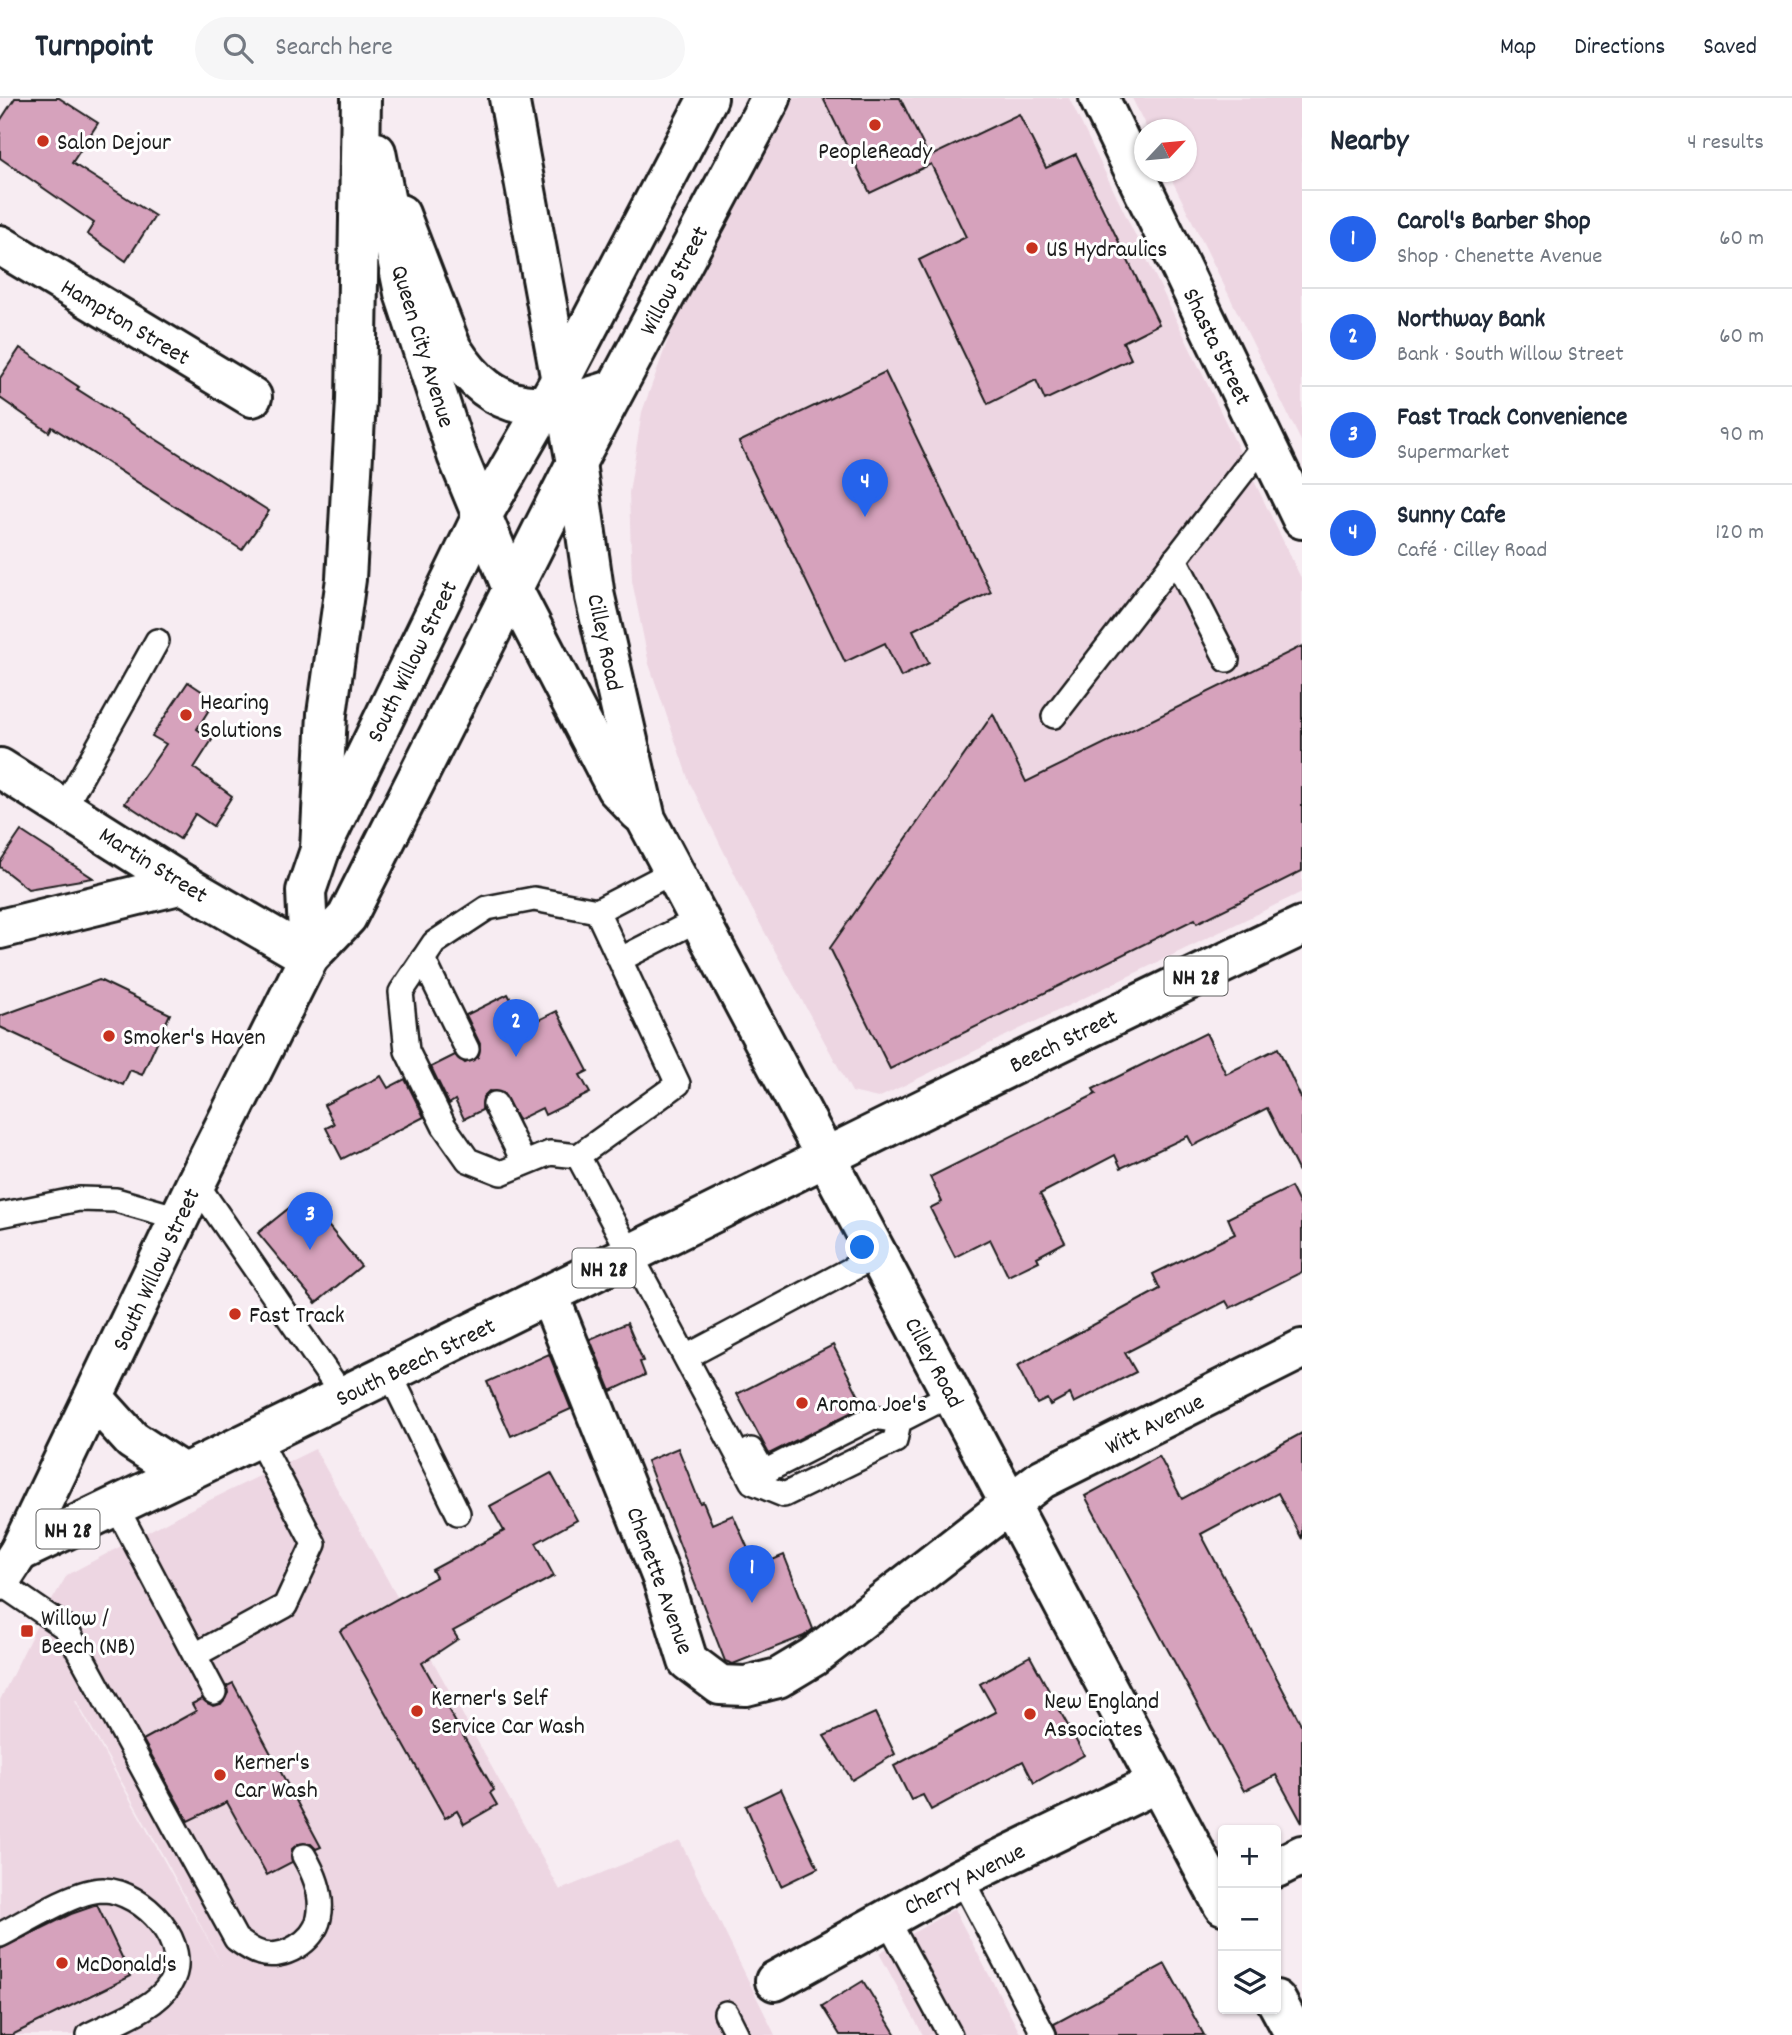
<!DOCTYPE html>
<html lang="en">
<head>
<meta charset="utf-8">
<style>
  :root { --surface:#fff; --page:#f6f6f7; --text:#1f2937; --muted:#747a83; --line:#e0e1e3; --accent:#2563eb }
  body { margin:0; font-family:Dekko,sans-serif; background:var(--page); color:var(--text) }
  .controls { position:absolute; right:21px; bottom:21px; display:grid; overflow:hidden; border-radius:7px; box-shadow:0 2px 5px #0004 }
  .controls button { width:63px; height:63px; display:grid; place-items:center; padding:0; border:0; border-bottom:2px solid var(--line); background:var(--surface); color:var(--text); font:35px sans-serif }
  .compass { position:absolute; left:1134px; top:21px; width:63px; height:63px; border-radius:50%; background:var(--surface); box-shadow:0 2px 5px #0004; rotate:64deg }
  .you { position:absolute; left:863px; top:1150px; width:24px; height:24px; margin:-18px; border:5px solid #fff; border-radius:50%; background:#1a73e8; box-shadow:0 0 0 10px #1a73e833 }
  .badge { display:grid; place-items:center; width:46px; height:46px; border-radius:50%; background:var(--accent); color:#fff; font-size:23px; font-weight:700 }
  .pin { position:absolute; translate:-50% -58px; filter:drop-shadow(0 2px 4px #0008) }
  .pin::after { content:''; position:absolute; top:37px; width:24px; height:21px; background:inherit; clip-path:polygon(0 0,100% 0,50% 100%) }
  .list { margin:0; padding:0; list-style:none }
  h2 { display:flex; justify-content:space-between; align-items:center; height:91px; margin:0; padding:0 28px; font-size:30px }
  h2 small { font-size:23px; font-weight:400; color:var(--muted) }
  .list li { display:grid; grid-template-columns:46px 1fr auto; gap:21px; align-items:center; box-sizing:border-box; height:98px; padding:0 28px; border-top:2px solid var(--line) }
  .list b { display:block; font-size:26px; white-space:nowrap }
  .list p { margin:0; font-size:23px; white-space:nowrap; color:var(--muted) }
  .list em { font-size:23px; font-style:normal; color:var(--muted) }
  .icon { flex:none; width:38px; height:38px; fill:none; stroke:currentColor; stroke-width:2; stroke-linecap:round; stroke-linejoin:round }
  .map { position:relative; flex:none; width:1302px; height:1937px; overflow:hidden }
  header { display:flex; align-items:center; gap:42px; box-sizing:border-box; height:98px; padding:0 35px; background:var(--surface); border-bottom:2px solid var(--line) }
  header strong { font-size:33px }
  nav { display:flex; gap:38px; margin-inline-start:auto; font-size:24px }
  .search { width:490px; height:63px; background:var(--page); display:flex; align-items:center; gap:18px; box-sizing:border-box; padding:0 24px; border-radius:38px; color:var(--muted); font-size:26px }
  main { display:flex }
  aside { flex:1; background:var(--surface) }
  .map>svg:first-child { display:block }
  .built { fill:#edd6e2; fill-rule:evenodd }
  .building { fill:#d6a2bc; stroke:#1c1c1c; stroke-width:2 }
  .lines { fill:none; stroke-linecap:round; stroke-linejoin:round }
  .lane-casing { stroke:#1c1c1c; stroke-width:28 }
  .street-casing { stroke:#1c1c1c; stroke-width:44 }
  .secondary-casing { stroke:#1c1c1c; stroke-width:44 }
  .primary-casing { stroke:#1c1c1c; stroke-width:44 }
  .lane { stroke:#fff; stroke-width:23 }
  .street { stroke:#fff; stroke-width:38 }
  .secondary { stroke:#fff; stroke-width:38 }
  .primary { stroke:#fff; stroke-width:38 }
  .poi-dot { fill:#c8321e; stroke:#fff; stroke-width:2.5 }
  .labels { text-anchor:middle; stroke-width:6; stroke-linejoin:round; paint-order:stroke }
  .shield { fill:#fff; stroke:#606060; stroke-width:2 }
  .shield-label { font-size:23px; font-weight:bold; fill:#1c1c1c }
  .poi-label { font-size:24px; fill:#1c1c1c; stroke:#fff; text-anchor:start }
  .street-label { font-size:24px; fill:#1c1c1c; stroke:#fff }
</style>
</head>
<body>
<header>
<strong>Turnpoint</strong>
<div class="search"><svg class="icon" aria-label="search" viewBox="0 0 24 24"><circle cx="10" cy="10" r="6"/><path d="M15 15l6 6"/></svg>Search here</div>
<nav><a>Map</a><a>Directions</a><a>Saved</a></nav>
</header>
<main>
<div class="map">
<svg width="1302" height="1937" viewBox="0 0 1302 1937">
  <rect width="100%" height="100%" fill="#f7ecf2"/>
  <filter id="ink" filterUnits="userSpaceOnUse"><feTurbulence type="fractalNoise" baseFrequency=".0143" numOctaves="2"/><feDisplacementMap in="SourceGraphic" scale="14" xChannelSelector="R" yChannelSelector="G"/><feConvolveMatrix kernelMatrix="1 2 1 2 8 2 1 2 1" color-interpolation-filters="sRGB"/></filter>
  <g filter="url(#ink)">
    <!-- built -->
    <g class="built">
      <polygon points="784,0 1069,0 1302,482 1302,794 878,1000 852,994 751,809 689,683 649,566 632,483 629,395 642,314 669,239"/>
      <polygon points="1132,0 1302,0 1302,345 1168,74 1186,74 1186,32 1147,31"/>
      <path d="M315 1351 560 1792 680 1743 775 1937H0V1602L35 1531 67 1477 181 1416ZM76 1602 164 1759 222 1867 75 1603Z"/>
      <polygon points="954,1811 1021,1937 923,1937 879,1855"/>
    </g>
    <!-- building -->
    <g class="building">
      <polygon points="15,0 59,0 98,25 72,65 155,118 126,163 87,136 94,125 0,60 0,23"/>
      <polygon points="823,0 900,0 929,59 1019,16 1046,70 1076,56 1159,226 1123,244 1131,261 1045,302 1036,282 988,306 919,162 966,139 931,66 870,95"/>
      <polygon points="20,250 79,289 77,291 269,413 242,452 52,329 49,334 0,300 0,280"/>
      <polygon points="885,274 991,494 913,532 929,565 901,579 885,545 845,564 739,344"/>
      <polygon points="1302,548 1302,773 1197,825 1195,821 890,971 830,850 993,616 1026,684"/>
      <polygon points="188,584 215,602 197,631 212,642 194,670 232,698 213,728 195,716 180,741 125,705 166,646 152,638"/>
      <polygon points="21,733 93,780 28,791 0,769 0,764"/>
      <polygon points="99,882 170,916 142,977 130,972 123,987 0,929 0,918"/>
      <polygon points="508,896 517,913 529,906 537,923 557,913 588,973 580,977 590,995 545,1017 542,1010 518,1022 503,995 489,993 483,999 482,1012 464,1021 455,1002 449,1006 431,969 455,957 465,965 478,959 480,946 466,917"/>
      <polygon points="1206,935 1226,976 1278,950 1302,1002 1302,1080 1267,1010 1193,1048 1188,1038 1121,1070 1115,1057 1040,1096 1065,1144 1037,1159 1039,1163 1008,1178 990,1141 955,1159 930,1110 942,1104 930,1079 1096,996 1093,991"/>
      <polygon points="381,978 388,990 405,981 424,1019 342,1061 326,1030 334,1026 324,1007"/>
      <polygon points="1291,1089 1302,1111 1302,1174 1230,1210 1226,1203 1125,1255 1136,1274 1074,1305 1070,1296 1050,1307 1047,1301 1037,1306 1017,1268 1160,1191 1153,1176 1235,1136 1228,1120"/>
      <polygon points="304,1098 361,1168 316,1205 258,1135"/>
      <polygon points="627,1225 643,1263 640,1264 645,1277 611,1293 590,1241"/>
      <polygon points="833,1247 864,1308 769,1356 737,1296"/>
      <polygon points="549,1256 571,1311 511,1338 487,1284"/>
      <polygon points="1302,1335 1302,1441 1278,1395 1201,1436 1302,1628 1302,1725 1276,1677 1244,1693 1085,1398 1159,1358 1182,1401"/>
      <polygon points="678,1350 700,1405 703,1404 712,1426 733,1417 756,1469 784,1457 813,1531 804,1538 733,1566 725,1563 647,1363"/>
      <polygon points="551,1375 577,1422 536,1445 554,1478 453,1533 458,1541 422,1565 494,1692 490,1695 497,1707 464,1726 457,1713 445,1720 340,1533 436,1479 432,1472 504,1433 490,1408"/>
      <polygon points="1030,1558 1084,1657 1034,1685 1023,1663 931,1712 923,1697 911,1702 894,1668 996,1614 980,1586"/>
      <polygon points="233,1585 321,1749 316,1751 311,1746 298,1746 292,1751 292,1764 267,1777 227,1704 188,1723 143,1642 196,1613 192,1606 202,1601 213,1608 221,1606 228,1595 227,1588"/>
      <polygon points="875,1615 895,1656 852,1682 824,1638"/>
      <polygon points="781,1691 818,1770 781,1788 746,1708"/>
      <polygon points="97,1807 131,1878 12,1937 0,1937 0,1851 71,1816"/>
      <polygon points="1165,1866 1204,1937 1058,1937 1054,1926"/>
      <polygon points="863,1883 896,1937 840,1937 822,1908"/>
    </g>
    <g class="lines">
      <!-- lane casing -->
      <g class="lane-casing">
        <g id="lane">
          <polyline points="1175,461 1227,562"/>
          <polyline points="1054,618 1265,345"/>
          <polyline points="64,710 157,543"/>
          <polyline points="597,813 678,986 578,1058 550,1055 501,1075 468,1062 444,1028 407,953 401,894 434,845 487,810 534,801 597,813 674,773"/>
          <polyline points="423,861 467,951"/>
          <polyline points="621,861 699,821"/>
          <polyline points="495,1006 524,1065"/>
          <polyline points="578,1058 752,1384 784,1397 895,1343 899,1323 952,1296"/>
          <polyline points="196,1085 343,1298"/>
          <polyline points="0,1117 79,1101 116,1102 179,1120"/>
          <polyline points="686,1259 878,1157"/>
          <polyline points="390,1276 458,1415"/>
          <polyline points="751,1352 764,1374 873,1319 899,1323"/>
          <polyline points="116,1408 214,1594"/>
          <path d="M0 1485 66 1530 236 1841C243 1846 252 1853 260 1855 283 1862 314 1844 319 1820 324 1798 314 1775 304 1758"/>
          <polyline points="195,1557 285,1508 314,1446 258,1340"/>
          <polyline points="961,1780 1044,1937"/>
          <polyline points="886,1819 950,1937"/>
          <path d="M0 1837C26 1824 75 1792 103 1792 143 1793 194 1847 170 1886 155 1911 114 1924 89 1937"/>
          <polyline points="726,1915 737,1937"/>
        </g>
      </g>
      <!-- street casing -->
      <g class="street-casing">
        <g id="street">
          <polyline points="1099,0 1302,421"/>
          <path d="M400 116 452 251C497 322 545 314 615 291"/>
          <polyline points="0,147 252,299"/>
          <polyline points="561,281 708,0"/>
          <polyline points="576,365 771,0"/>
          <polyline points="0,670 183,786 309,859"/>
          <polyline points="0,831 183,786"/>
          <polyline points="549,1197 662,1480 688,1563 720,1587 746,1588 778,1580 813,1559 1042,1381 1302,1251"/>
          <polyline points="1276,1770 1302,1757"/>
          <polyline points="775,1883 961,1780 1157,1685"/>
        </g>
      </g>
      <!-- secondary casing -->
      <g class="secondary-casing">
        <g id="secondary">
          <polyline points="576,365 595,499 646,721 1223,1807"/>
          <polyline points="511,488 616,690 639,714"/>
          <polyline points="1276,1902 1295,1937"/>
        </g>
      </g>
      <!-- primary casing -->
      <g class="primary-casing">
        <g id="primary">
          <polyline points="376,54 404,195 457,357 511,488"/>
          <polyline points="320,752 327,616 346,481 356,302 361,0"/>
          <polyline points="309,859 306,793 320,752 482,418 561,281"/>
          <polyline points="94,1300 132,1342 184,1376"/>
          <path d="M19 1454C449 1251 872 1031 1302 828"/>
          <polyline points="0,1483 19,1454 196,1085 309,859 347,819 576,365 509,0"/>
        </g>
      </g>
      <!-- lane -->
      <use href="#lane" class="lane"/>
      <!-- street -->
      <use href="#street" class="street"/>
      <!-- secondary -->
      <use href="#secondary" class="secondary"/>
      <!-- primary -->
      <use href="#primary" class="primary"/>
    </g>
  </g>
  <!-- markers -->
  <g class="poi-dot">
    <circle cx="875" cy="27" r="7"/>
    <circle cx="43" cy="43" r="7"/>
    <circle cx="1032" cy="150" r="7"/>
    <circle cx="186" cy="617" r="7"/>
    <circle cx="109" cy="938" r="7"/>
    <circle cx="235" cy="1216" r="7"/>
    <circle cx="802" cy="1305" r="7"/>
    <rect x="20" y="1526" width="14" height="14" rx="3.5"/>
    <circle cx="417" cy="1613" r="7"/>
    <circle cx="1030" cy="1616" r="7"/>
    <circle cx="220" cy="1677" r="7"/>
    <circle cx="62" cy="1865" r="7"/>
  </g>
  <g class="labels">
    <!-- shield labels -->
    <g class="shield">
      <rect x="1164.5" y="858.5" width="63" height="39" rx="5"/>
      <rect x="572.5" y="1150.5" width="63" height="39" rx="5"/>
      <rect x="36.5" y="1411.5" width="63" height="39" rx="5"/>
    </g>
    <g class="shield-label">
      <text x="1196" y="886">NH 28</text>
      <text x="604" y="1178">NH 28</text>
      <text x="68" y="1439">NH 28</text>
    </g>
    <!-- poi labels -->
    <g class="poi-label">
      <text x="57" y="51">Salon Dejour</text>
      <text x="875" y="60" text-anchor="middle">PeopleReady</text>
      <text x="1046" y="158">US Hydraulics</text>
      <text x="200" y="611">Hearing<tspan x="200" dy="28">Solutions</tspan></text>
      <text x="123" y="946">Smoker's Haven</text>
      <text x="249" y="1224">Fast Track</text>
      <text x="816" y="1313">Aroma Joe's</text>
      <text x="41" y="1527">Willow /<tspan x="41" dy="28">Beech (NB)</tspan></text>
      <text x="431" y="1607">Kerner's Self<tspan x="431" dy="28">Service Car Wash</tspan></text>
      <text x="1044" y="1610">New England<tspan x="1044" dy="28">Associates</tspan></text>
      <text x="234" y="1671">Kerner's<tspan x="234" dy="28">Car Wash</tspan></text>
      <text x="76" y="1873">McDonald's</text>
    </g>
    <!-- street labels -->
    <g class="street-label">
      <text transform="translate(673 182) rotate(-62)" y="8">Willow Street</text>
      <text transform="translate(126 223) rotate(31)" y="8">Hampton Street</text>
      <text transform="translate(424 248) rotate(73)" y="8">Queen City Avenue</text>
      <text transform="translate(1218 248) rotate(64)" y="8">Shasta Street</text>
      <text transform="translate(606 544) rotate(78)" y="8">Cilley Road</text>
      <text transform="translate(411 563) rotate(-64)" y="8">South Willow Street</text>
      <text transform="translate(154 766) rotate(32)" y="8">Martin Street</text>
      <text transform="translate(1063 942) rotate(-26)" y="8">Beech Street</text>
      <text transform="translate(155 1171) rotate(-65)" y="8">South Willow Street</text>
      <text transform="translate(415 1263) rotate(-26)" y="8">South Beech Street</text>
      <text transform="translate(935 1264) rotate(62)" y="8">Cilley Road</text>
      <text transform="translate(1154 1325) rotate(-27)" y="8">Witt Avenue</text>
      <text transform="translate(661 1482) rotate(70)" y="8">Chenette Avenue</text>
      <text transform="translate(964 1780) rotate(-27)" y="8">Cherry Avenue</text>
    </g>
  </g>
</svg>
<div class="controls">
<button>+</button>
<button>−</button>
<button><svg class="icon" aria-label="layers" viewBox="0 0 24 24"><path d="M12 4l9 5-9 5-9-5zM3 14l9 5 9-5"/></svg></button>
</div>
<svg class="compass" viewBox="-18 -18 36 36"><path d="M0-13l5 13h-10z" fill="#e53935"/><path d="M0 13l5-13h-10z" fill="#747a83"/></svg>
<div class="you"></div>
<div class="pin badge" style="left:752px;top:1505px">1</div>
<div class="pin badge" style="left:516px;top:959px">2</div>
<div class="pin badge" style="left:310px;top:1152px">3</div>
<div class="pin badge" style="left:865px;top:419px">4</div>
</div>
<aside>
<h2>Nearby<small>4 results</small></h2>
<ul class="list">
<li><span class="badge">1</span><div><b>Carol's Barber Shop</b><p>Shop · Chenette Avenue</p></div><em>60 m</em></li>
<li><span class="badge">2</span><div><b>Northway Bank</b><p>Bank · South Willow Street</p></div><em>60 m</em></li>
<li><span class="badge">3</span><div><b>Fast Track Convenience</b><p>Supermarket</p></div><em>90 m</em></li>
<li><span class="badge">4</span><div><b>Sunny Cafe</b><p>Café · Cilley Road</p></div><em>120 m</em></li>
</ul>
</aside>
</main>
</body>
</html>
